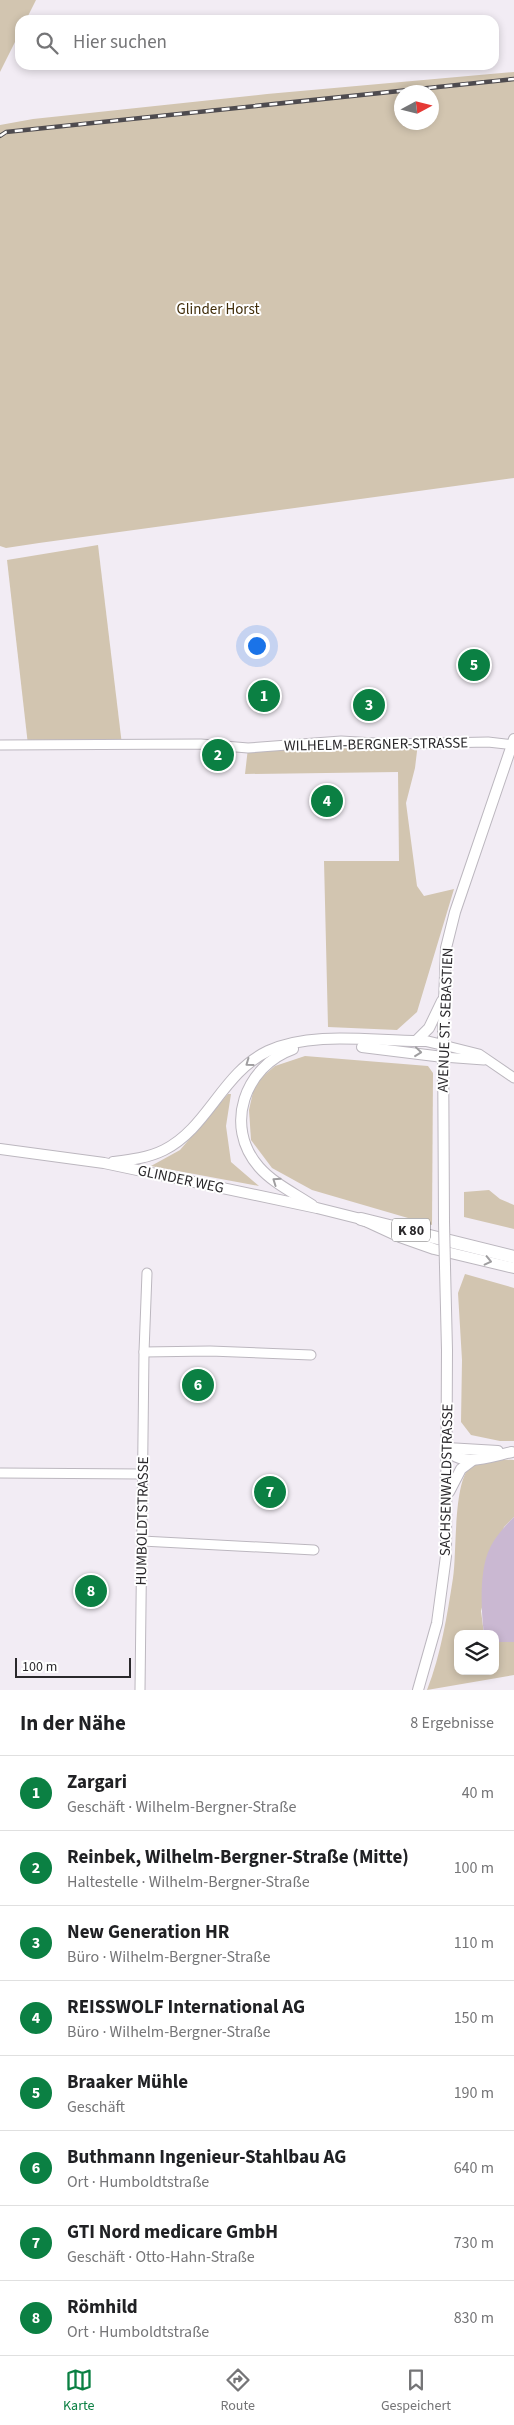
<!DOCTYPE html>
<html lang="de">
<head>
<meta charset="utf-8">
<style>
  :root { --surface:#fff; --page:#f2f2f2; --text:#202124; --muted:#757577; --line:#e0e0e0; --accent:#0b8043 }
  body { margin:0; font-family:"Source Sans 3",sans-serif; background:var(--page); color:var(--text) }
  .controls { position:absolute; right:15px; bottom:15px; display:grid; overflow:hidden; border-radius:10px; box-shadow:0 2px 8px #0003 }
  .controls button { width:45px; height:45px; display:grid; place-items:center; padding:0; border:0; border-bottom:1px solid var(--line); background:var(--surface); color:var(--text); font:25px sans-serif }
  .compass { position:absolute; left:394px; top:85px; width:45px; height:45px; border-radius:50%; background:var(--surface); box-shadow:0 2px 8px #0003; rotate:83deg }
  .scale { position:absolute; left:15px; bottom:12px; width:116px; box-sizing:border-box; padding-left:5px; border:2px solid #2a282b; border-top:0; font-size:14px; line-height:18px; white-space:nowrap; color:#2a282b; -webkit-text-stroke:4px #fff; paint-order:stroke }
  .you { position:absolute; left:256px; top:645px; width:18px; height:18px; margin:-12px; border:4px solid #fff; border-radius:50%; background:#1a73e8; box-shadow:0 0 0 8px #1a73e833 }
  .badge { display:grid; place-items:center; width:32px; height:32px; border-radius:50%; background:var(--accent); color:#fff; font-size:16px; font-weight:700 }
  .pin { position:absolute; translate:-50% -50%; border:2px solid #fff; box-shadow:0 1px 5px #0006 }
  .list { margin:0; padding:0; list-style:none }
  h2 { display:flex; justify-content:space-between; align-items:center; height:65px; margin:0; padding:0 20px; font-size:21px }
  h2 small { font-size:16px; font-weight:400; color:var(--muted) }
  .list li { display:grid; grid-template-columns:32px 1fr auto; gap:15px; align-items:center; box-sizing:border-box; height:75px; padding:0 20px; border-top:1px solid var(--line) }
  .list b { display:block; font-size:19px; white-space:nowrap }
  .list p { margin:0; font-size:16px; white-space:nowrap; color:var(--muted) }
  .list em { font-size:16px; font-style:normal; color:var(--muted) }
  .icon { flex:none; width:28px; height:28px; fill:none; stroke:currentColor; stroke-width:2; stroke-linecap:round; stroke-linejoin:round }
  .map { position:relative; flex:none; width:514px; height:1690px; overflow:hidden }
  .search { position:absolute; background:var(--surface); box-shadow:0 2px 8px #0003; left:15px; right:15px; top:15px; height:55px; display:flex; align-items:center; gap:12px; box-sizing:border-box; padding:0 18px; border-radius:15px; color:var(--muted); font-size:19px }
  .sheet { height:665px; background:var(--surface) }
  nav { display:flex; justify-content:space-around; align-items:center; box-sizing:border-box; height:70px; border-top:1px solid var(--line); background:var(--surface); font-size:14px; color:var(--muted) }
  nav a { display:grid; justify-items:center; gap:2px }
  nav .on { color:var(--accent) }
  .map>svg:first-child { display:block }
  .green { fill:#d2c5b0; fill-rule:evenodd }
  .water { fill:#cab8d2 }
  .lines { fill:none; stroke-linecap:round; stroke-linejoin:round }
  .minor-casing { stroke:#bcb7bf; stroke-width:11 }
  .major-casing { stroke:#bcb7bf; stroke-width:12 }
  .highway-casing { stroke:#bcb7bf; stroke-width:14 }
  .minor { stroke:#fff; stroke-width:9 }
  .major { stroke:#fff; stroke-width:10 }
  .highway { stroke:#fff; stroke-width:12 }
  .rail-casing { stroke:#4e4b4f; stroke-width:4.5 }
  .rail { stroke:#fff; stroke-width:2.5; stroke-dasharray:8; stroke-linecap:butt }
  .major-bridge-casing { stroke:#bcb7bf; stroke-width:12; stroke-linecap:butt }
  .major-bridge { stroke:#fff; stroke-width:10 }
  .oneway { stroke:#9f9ea0 }
  .labels { text-anchor:middle; stroke-width:4; stroke-linejoin:round; paint-order:stroke }
  .shield { fill:#fff; stroke:#6a686b; stroke-width:1 }
  .shield-label { font-size:14px; font-weight:bold; fill:#2a282b }
  .park-label { font-size:15px; fill:#402c08; stroke:#fff }
  .street-label { font-size:15px; fill:#2a282b; stroke:#fff }
</style>
</head>
<body>
<div class="map">
<svg width="514" height="1690" viewBox="0 0 514 1690">
  <rect width="100%" height="100%" fill="#f2ecf4"/>
  <!-- green -->
  <g class="green">
    <polygon points="0,0 36,0 26,20 20,20 20,32 0,72"/>
    <path d="M514 72V478L39 543 6 548 0 546V125L33 119 267 94ZM402 92H432V122H402Z"/>
    <polygon points="98,545 122,745 28,745 7,560"/>
    <polygon points="418,743 415,768 406,803 417,886 424,896 454,889 417,1012 397,1030 328,1027 324,861 399,861 398,772 245,774 248,748"/>
    <polygon points="305,1056 428,1066 433,1073 432,1225 312,1190 272,1168 251,1140 249,1110 255,1083 275,1066"/>
    <polygon points="228,1094 231,1094 226,1126 231,1162 259,1186 151,1166 180,1150"/>
    <polygon points="489,1190 500,1199 514,1205 514,1229 464,1217 464,1192"/>
    <polygon points="465,1274 514,1288 514,1441 500,1441 471,1435 461,1422 462,1360 458,1293"/>
    <path d="M514 1460V1517L504 1527 481 1611 484 1634H458V1671H495V1642H514V1675L427 1690C441 1654 447 1616 453 1578 457 1553 453 1483 470 1467 479 1457 502 1460 514 1460Z"/>
  </g>
  <!-- water -->
  <path class="water" d="M514 1517V1642H495V1634H484C481 1611 479 1569 490 1548 495 1537 505 1526 514 1517Z"/>
  <g class="lines">
    <!-- minor casing -->
    <g class="minor-casing">
      <g id="minor">
        <polyline points="0,745 201,744 248,748 341,741 392,744 488,742 514,745"/>
        <polyline points="443,1045 479,1054 514,1078"/>
        <polyline points="443,1057 484,1060"/>
        <polyline points="144,1352 210,1351 311,1355"/>
        <polyline points="0,1473 142,1474"/>
        <polyline points="142,1541 314,1550"/>
        <polyline points="140,1690 144,1352 147,1273"/>
      </g>
    </g>
    <!-- major casing -->
    <g class="major-casing">
      <g id="major">
        <polyline points="416,1041 429,1028 442,1001"/>
        <polyline points="362,1047 443,1057"/>
        <path d="M293 1049C245 1066 223 1126 259 1167 273 1183 294 1193 312 1205"/>
        <polyline points="0,1149 104,1163 317,1208 361,1219 400,1237 434,1249 514,1268"/>
        <path d="M113 1162C130 1160 148 1158 164 1150 208 1128 222 1073 268 1051 314 1030 376 1042 426 1041L443 1045"/>
        <polyline points="444,1222 443,1030 446,948 455,912 514,739"/>
        <path d="M447 1448C459 1469 492 1456 512 1452"/>
        <polyline points="447,1448 498,1451"/>
        <polyline points="449,1492 461,1469 473,1460"/>
        <polyline points="418,1690 437,1623 446,1556 447,1350 445,1267"/>
      </g>
    </g>
    <!-- highway casing -->
    <g class="highway-casing">
      <polyline id="highway" points="361,1219 514,1257"/>
    </g>
    <!-- minor -->
    <use href="#minor" class="minor"/>
    <!-- major -->
    <use href="#major" class="major"/>
    <!-- highway -->
    <use href="#highway" class="highway"/>
    <!-- rail casing -->
    <g class="rail-casing">
      <polyline id="rail" points="0,136 6,132 514,79"/>
    </g>
    <!-- rail -->
    <use href="#rail" class="rail"/>
    <!-- major-bridge casing -->
    <g class="major-bridge-casing">
      <polyline id="major-bridge" points="444,1222 445,1267"/>
    </g>
    <!-- major-bridge -->
    <use href="#major-bridge" class="major-bridge"/>
  </g>
  <!-- one-way arrows -->
  <defs><path id="oneway-chevron" d="M-2-3.5L2.5 0L-2 3.5" fill="none" stroke-width="1.6" stroke-linecap="round" stroke-linejoin="round" transform="scale(1.25)"/></defs>
  <g class="oneway">
    <use href="#oneway-chevron" transform="translate(418 1052) rotate(6)"/>
    <use href="#oneway-chevron" transform="translate(249 1063) rotate(144)"/>
    <use href="#oneway-chevron" transform="translate(276 1181) rotate(-145)"/>
    <use href="#oneway-chevron" transform="translate(488 1261) rotate(13)"/>
  </g>
  <g class="labels">
    <!-- shield labels -->
    <rect class="shield" x="392" y="1218.5" width="38" height="23" rx="4"/>
    <g class="shield-label">
      <text x="411" y="1235">K 80</text>
    </g>
    <!-- park labels -->
    <g class="park-label">
      <text x="218" y="314">Glinder Horst</text>
    </g>
    <!-- street labels -->
    <g class="street-label">
      <text transform="translate(376 744) rotate(-1)" y="5">WILHELM-BERGNER-STRASSE</text>
      <text transform="translate(445 1020) rotate(-88)" y="5">AVENUE ST. SEBASTIEN</text>
      <text transform="translate(181 1179) rotate(12)" y="5">GLINDER WEG</text>
      <text transform="translate(446 1480) rotate(-89)" y="5">SACHSENWALDSTRASSE</text>
      <text transform="translate(142 1521) rotate(-89)" y="5">HUMBOLDTSTRASSE</text>
    </g>
  </g>
</svg>
<div class="controls">
<button><svg class="icon" aria-label="layers" viewBox="0 0 24 24"><path d="M12 4l9 5-9 5-9-5zM3 14l9 5 9-5"/></svg></button>
</div>
<svg class="compass" viewBox="-18 -18 36 36"><path d="M0-13l5 13h-10z" fill="#e53935"/><path d="M0 13l5-13h-10z" fill="#757577"/></svg>
<div class="scale">100 m</div>
<div class="you"></div>
<div class="pin badge" style="left:264px;top:696px">1</div>
<div class="pin badge" style="left:218px;top:755px">2</div>
<div class="pin badge" style="left:369px;top:705px">3</div>
<div class="pin badge" style="left:327px;top:801px">4</div>
<div class="pin badge" style="left:474px;top:665px">5</div>
<div class="pin badge" style="left:198px;top:1385px">6</div>
<div class="pin badge" style="left:270px;top:1492px">7</div>
<div class="pin badge" style="left:91px;top:1591px">8</div>
<div class="search"><svg class="icon" aria-label="search" viewBox="0 0 24 24"><circle cx="10" cy="10" r="6"/><path d="M15 15l6 6"/></svg>Hier suchen</div>
</div>
<section class="sheet">
<h2>In der Nähe<small>8 Ergebnisse</small></h2>
<ul class="list">
<li><span class="badge">1</span><div><b>Zargari</b><p>Geschäft · Wilhelm-Bergner-Straße</p></div><em>40 m</em></li>
<li><span class="badge">2</span><div><b>Reinbek, Wilhelm-Bergner-Straße (Mitte)</b><p>Haltestelle · Wilhelm-Bergner-Straße</p></div><em>100 m</em></li>
<li><span class="badge">3</span><div><b>New Generation HR</b><p>Büro · Wilhelm-Bergner-Straße</p></div><em>110 m</em></li>
<li><span class="badge">4</span><div><b>REISSWOLF International AG</b><p>Büro · Wilhelm-Bergner-Straße</p></div><em>150 m</em></li>
<li><span class="badge">5</span><div><b>Braaker Mühle</b><p>Geschäft</p></div><em>190 m</em></li>
<li><span class="badge">6</span><div><b>Buthmann Ingenieur-Stahlbau AG</b><p>Ort · Humboldtstraße</p></div><em>640 m</em></li>
<li><span class="badge">7</span><div><b>GTI Nord medicare GmbH</b><p>Geschäft · Otto-Hahn-Straße</p></div><em>730 m</em></li>
<li><span class="badge">8</span><div><b>Römhild</b><p>Ort · Humboldtstraße</p></div><em>830 m</em></li>
</ul>
</section>
<nav>
<a class="on"><svg class="icon" aria-label="map" viewBox="0 0 24 24"><path d="M3 6l6-2 6 2 6-2v14l-6 2-6-2-6 2zM9 4v14M15 6v14"/></svg>Karte</a>
<a><svg class="icon" aria-label="directions" viewBox="0 0 24 24"><path d="M12 3l9 9-9 9-9-9zM9 14v-3h6M13 9l2 2-2 2"/></svg>Route</a>
<a><svg class="icon" aria-label="saved" viewBox="0 0 24 24"><path d="M7 4h10v16l-5-4-5 4z"/></svg>Gespeichert</a>
</nav>
</body>
</html>
